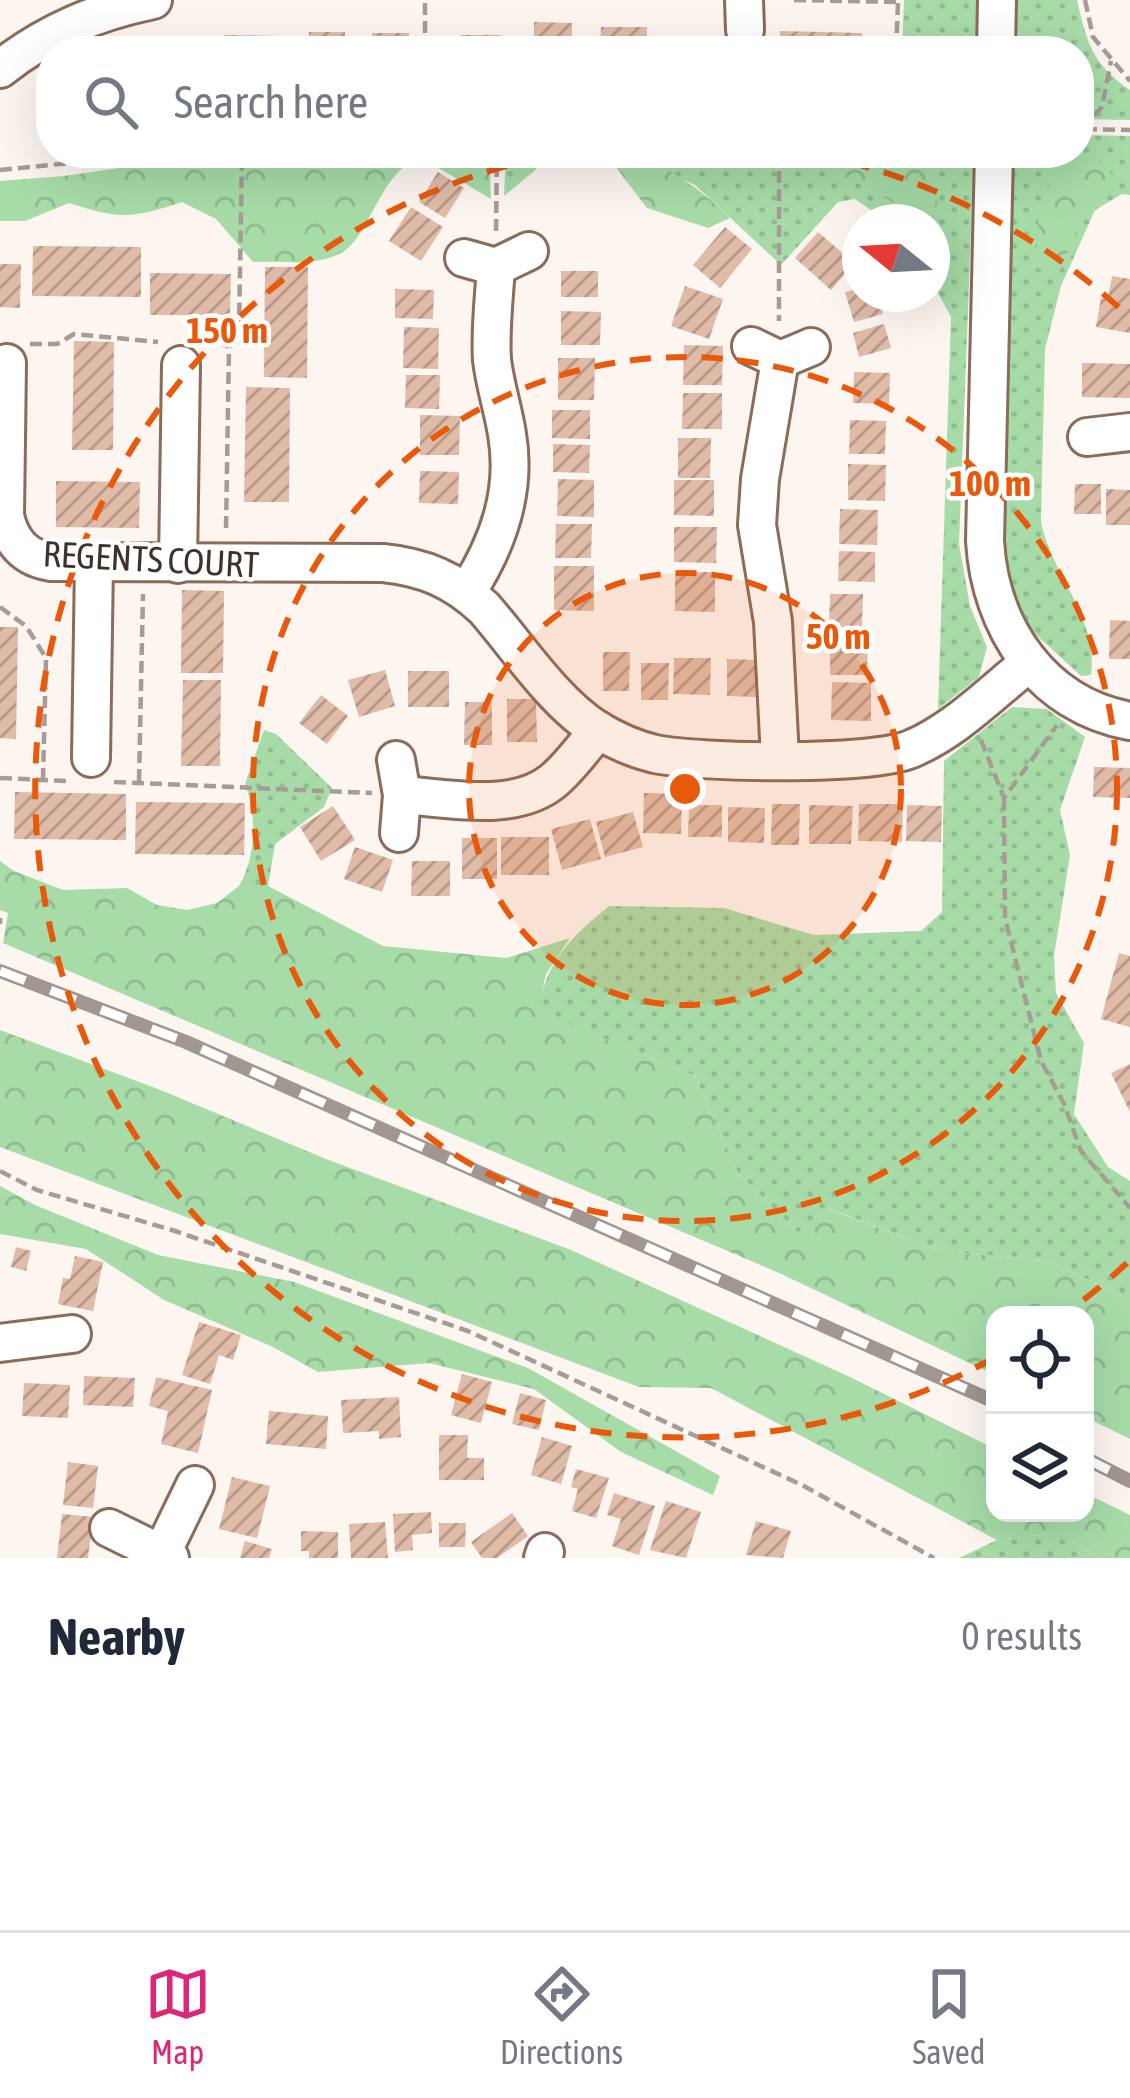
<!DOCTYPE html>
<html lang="en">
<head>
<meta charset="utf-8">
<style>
  :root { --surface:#fff; --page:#f6f6f7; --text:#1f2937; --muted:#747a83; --line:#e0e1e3; --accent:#db2777 }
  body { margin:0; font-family:"Asap Condensed",sans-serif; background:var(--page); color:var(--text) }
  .controls { position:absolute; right:36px; bottom:36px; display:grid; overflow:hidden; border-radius:24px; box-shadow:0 12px 48px #0002 }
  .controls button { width:108px; height:108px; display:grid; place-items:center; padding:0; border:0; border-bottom:3px solid var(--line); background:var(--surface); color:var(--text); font:60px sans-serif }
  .compass { position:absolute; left:842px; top:204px; width:108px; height:108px; border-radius:50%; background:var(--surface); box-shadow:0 12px 48px #0002; rotate:288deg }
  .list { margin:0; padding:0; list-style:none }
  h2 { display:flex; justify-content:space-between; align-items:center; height:156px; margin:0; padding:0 48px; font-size:51px }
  h2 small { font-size:39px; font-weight:400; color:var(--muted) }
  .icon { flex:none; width:66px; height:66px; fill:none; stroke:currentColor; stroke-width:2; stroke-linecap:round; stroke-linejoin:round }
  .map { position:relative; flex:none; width:1130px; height:1558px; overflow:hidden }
  .search { position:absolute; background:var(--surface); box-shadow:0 12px 48px #0002; left:36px; right:36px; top:36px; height:132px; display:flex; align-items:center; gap:30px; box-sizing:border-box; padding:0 42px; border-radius:48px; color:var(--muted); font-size:45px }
  .sheet { height:372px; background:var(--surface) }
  nav { display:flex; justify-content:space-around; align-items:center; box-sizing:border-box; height:168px; border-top:3px solid var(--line); background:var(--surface); font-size:33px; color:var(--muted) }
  nav a { display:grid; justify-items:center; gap:6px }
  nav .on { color:var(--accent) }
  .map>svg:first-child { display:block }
  .green { fill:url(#green-dots) }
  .forest { fill:url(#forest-crowns) }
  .building { fill:url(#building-hatch) }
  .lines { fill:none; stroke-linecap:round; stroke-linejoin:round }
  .minor-casing { stroke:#8b6b59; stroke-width:42 }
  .path { stroke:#a69b95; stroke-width:4.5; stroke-dasharray:12 6; stroke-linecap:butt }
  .minor { stroke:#fff; stroke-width:36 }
  .rail-casing { stroke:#a19690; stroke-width:14 }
  .rail { stroke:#fff; stroke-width:9; stroke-dasharray:27; stroke-linecap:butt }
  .ring { fill:none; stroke:#e8590c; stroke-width:6; stroke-dasharray:21 15 }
  .labels { text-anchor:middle; stroke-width:9; stroke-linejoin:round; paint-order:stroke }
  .street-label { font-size:36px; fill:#403129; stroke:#fff }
  .centre { fill:#e8590c; stroke:#fff; stroke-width:6 }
  .ring-label { font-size:36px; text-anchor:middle; font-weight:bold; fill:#e8590c; stroke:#fff; stroke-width:9; stroke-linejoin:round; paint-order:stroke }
</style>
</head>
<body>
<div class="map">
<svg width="1130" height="1558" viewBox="0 0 1130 1558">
  <defs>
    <pattern id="green-dots" width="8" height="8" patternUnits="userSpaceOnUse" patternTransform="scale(3)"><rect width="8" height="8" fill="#a7dca8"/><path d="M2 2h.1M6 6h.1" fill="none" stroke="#91bd91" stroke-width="1.8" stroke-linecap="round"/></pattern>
    <pattern id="forest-crowns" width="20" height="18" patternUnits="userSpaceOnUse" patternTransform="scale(3)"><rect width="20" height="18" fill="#a7dca8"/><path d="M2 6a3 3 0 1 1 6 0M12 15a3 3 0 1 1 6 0" fill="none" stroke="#91bd91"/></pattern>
    <pattern id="building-hatch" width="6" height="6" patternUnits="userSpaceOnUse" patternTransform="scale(3)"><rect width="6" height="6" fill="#e0bca8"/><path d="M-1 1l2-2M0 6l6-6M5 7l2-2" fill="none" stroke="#b79989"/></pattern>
  </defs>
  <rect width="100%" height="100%" fill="#fcf5f0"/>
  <!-- green -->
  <g class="green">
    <polygon points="904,0 980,0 979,51 902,51"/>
    <path d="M1014 0H1077C1087 43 1092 64 1130 90V120L1079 119V51H1014Z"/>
    <path d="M1079 135 1130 136V195L1122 194 1095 210 1061 286 1045 349 1041 522C1052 576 1099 618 1091 675L1081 676 1032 631 1006 587 1000 532 1011 153H1079Z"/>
    <polygon points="506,153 572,153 553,155 504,196"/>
    <polygon points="628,153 974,153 959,544 970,606 987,647 979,677 938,709 951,317 932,282 932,222 888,222 855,199 838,202 781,265 695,185"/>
    <path d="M1012 707 1047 709 1085 737 1060 810 1070 855 1054 956 1056 993 1084 1043 1074 1114 1108 1167 1130 1181V1300L1051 1262 937 1250 828 1208 798 1233 738 1173 695 1076 537 1011C549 958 568 940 609 906L724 908 814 935 921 931 942 912 944 761Z"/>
    <path d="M264 730 276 734 332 788 324 807 275 844 268 886H239C256 857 257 815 245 784Z"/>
    <polygon points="1057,1533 1100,1558 959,1558 997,1540"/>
  </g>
  <!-- forest -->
  <g class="forest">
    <path d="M222 153H489L491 199 420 157C375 176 372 240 337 255 313 266 279 261 253 262L216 219 182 202C131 219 119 219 69 203L25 221H0V181L64 176Z"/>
    <path d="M605 153C654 153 696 185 730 218L708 228 647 208Z"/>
    <polygon points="823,153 926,153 942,183 932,223 826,166"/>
    <polygon points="1094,155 1113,176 1085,212 1058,275 1035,267 1039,212 1057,162"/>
    <polygon points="0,861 14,871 63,890 127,888 157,905 187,910 217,903 239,886 268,886 383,946 506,958 570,938 546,974 538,1011 695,1076 738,1173 798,1233 827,1208 937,1250 1051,1262 1130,1300 1130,1439 1085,1417 1085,1315 995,1315 995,1375 779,1273 3,943 8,913 0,910"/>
    <polygon points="0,1030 158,1089 326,1159 571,1250 850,1377 995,1449 995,1513 1085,1513 1085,1493 1130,1515 1130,1558 1100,1558 1057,1533 997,1540 711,1388 639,1387 0,1147"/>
    <polygon points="0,1186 35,1205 158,1255 294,1282 528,1368 720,1476 713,1495 621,1452 534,1389 429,1363 318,1372 273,1347 164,1300 86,1249 0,1234"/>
  </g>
  <!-- building -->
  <g class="building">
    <polygon points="534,22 572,23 572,51 534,51"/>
    <polygon points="601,27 647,27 647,51 600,51"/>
    <polygon points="780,31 862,33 862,51 780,51"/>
    <polygon points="309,32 345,32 345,51 308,51"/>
    <rect x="372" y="33" width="37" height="18"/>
    <polygon points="224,35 278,36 278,51 224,51"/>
    <rect x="460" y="35" width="41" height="16"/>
    <rect x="169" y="41" width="37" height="10"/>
    <rect x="675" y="45" width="43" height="6"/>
    <rect x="41" y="76" width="10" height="49"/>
    <polygon points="438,172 464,188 445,218 419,202"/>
    <polygon points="411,207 443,227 421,261 389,241"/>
    <polygon points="725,227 752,249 720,288 693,265"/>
    <polygon points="818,232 854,263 831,290 795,258"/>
    <polygon points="33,246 141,247 141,297 32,296"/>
    <polygon points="0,264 21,264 20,308 0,307"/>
    <polygon points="265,267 308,267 307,378 264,377"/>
    <rect x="561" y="271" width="37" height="26"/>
    <polygon points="150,273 231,274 230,315 150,315"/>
    <polygon points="1112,276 1130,279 1130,333 1096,327 1101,298 1108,299"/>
    <polygon points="685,286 723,299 709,339 671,326"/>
    <polygon points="860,288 860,294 878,294 883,314 854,322 845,292"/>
    <polygon points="395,289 434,290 433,319 395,318"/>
    <polygon points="561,311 601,312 600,345 561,345"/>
    <polygon points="884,324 891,348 859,357 853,333"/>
    <polygon points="404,327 439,328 438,369 403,368"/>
    <polygon points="74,341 114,342 113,450 72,450"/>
    <polygon points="684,345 723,346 722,385 683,385"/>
    <polygon points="558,358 595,358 594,400 558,400"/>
    <polygon points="1082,363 1130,364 1130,398 1082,397"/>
    <polygon points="854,372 890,373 889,404 853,403"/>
    <polygon points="406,375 440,375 439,409 405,408"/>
    <polygon points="246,387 290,388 289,502 244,502"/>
    <polygon points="683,393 722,393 722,429 682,429"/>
    <polygon points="552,410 590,410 590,439 552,438"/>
    <polygon points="420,415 460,416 459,455 420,455"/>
    <polygon points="850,420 886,421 885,454 849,454"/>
    <polygon points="678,438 711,438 710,478 678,478"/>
    <polygon points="553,444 590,445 589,473 553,472"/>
    <polygon points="848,464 886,465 885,501 848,500"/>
    <polygon points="420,471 459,472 458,504 419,503"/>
    <polygon points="558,479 594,480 594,517 557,516"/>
    <polygon points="674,480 714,480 714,516 674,515"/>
    <polygon points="56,481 140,482 139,528 56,527"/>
    <polygon points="1075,484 1101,484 1101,514 1074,514"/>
    <polygon points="1106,489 1130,490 1130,525 1106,525"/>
    <polygon points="840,509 878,510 877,545 839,544"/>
    <polygon points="556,524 592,524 591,558 555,558"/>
    <polygon points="674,527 717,527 716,563 674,562"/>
    <polygon points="839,551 875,552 875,582 838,581"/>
    <polygon points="554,566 594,566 594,611 554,610"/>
    <polygon points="675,572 715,572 715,612 675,611"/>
    <polygon points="182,590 224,591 223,673 181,673"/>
    <polygon points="830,594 863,594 862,628 829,627"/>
    <polygon points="1110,620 1130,621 1130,659 1109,659"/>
    <polygon points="0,627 18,627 16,739 0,738"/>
    <polygon points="830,638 868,639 867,675 830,675"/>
    <polygon points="603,652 630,652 629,691 603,691"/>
    <polygon points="674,658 711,658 710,695 673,694"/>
    <polygon points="727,659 757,660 756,697 727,696"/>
    <polygon points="641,663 669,663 668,700 641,700"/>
    <polygon points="385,670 395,706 359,717 348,680"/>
    <rect x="408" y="671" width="41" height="36"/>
    <polygon points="183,680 221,680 220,766 181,766"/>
    <polygon points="832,682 871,683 871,721 831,720"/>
    <polygon points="321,695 348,716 327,744 299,723"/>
    <polygon points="507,699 536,699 537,742 507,742"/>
    <polygon points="465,702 492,702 492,745 464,745"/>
    <polygon points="1094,767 1130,768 1130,798 1093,797"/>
    <polygon points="15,792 126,794 126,840 14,839"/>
    <polygon points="644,793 682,794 681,834 643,833"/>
    <polygon points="136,802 245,803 244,855 135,854"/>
    <polygon points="772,804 800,804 799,845 771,845"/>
    <polygon points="859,804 903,804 902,842 858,841"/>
    <polygon points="689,805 722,805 722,837 688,837"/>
    <polygon points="809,805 853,806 851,844 809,844"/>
    <polygon points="907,805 942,806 941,842 906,841"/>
    <polygon points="333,806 355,840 321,861 300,827"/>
    <polygon points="728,807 765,808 764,843 728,842"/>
    <polygon points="633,812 643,847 605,857 596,822"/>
    <polygon points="590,819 601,859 562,870 551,829"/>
    <rect x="501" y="837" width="48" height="38"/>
    <rect x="462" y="838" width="35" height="41"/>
    <polygon points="355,847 393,860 382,892 344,879"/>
    <polygon points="412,861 450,861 450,896 411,896"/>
    <polygon points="1119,953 1130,956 1130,1027 1101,1019"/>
    <polygon points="1130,1064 1130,1112 1111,1073"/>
    <polygon points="16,1247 31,1251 26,1271 11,1267"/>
    <polygon points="75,1256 103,1262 93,1311 58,1304 63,1278 70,1279"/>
    <polygon points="199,1322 241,1335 233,1360 219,1355 210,1384 182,1375"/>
    <polygon points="462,1374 492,1382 481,1423 451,1415"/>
    <polygon points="84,1376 135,1378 133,1407 83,1405"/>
    <polygon points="156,1377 212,1390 198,1453 161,1444 168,1411 149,1406"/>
    <polygon points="24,1383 70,1385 68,1418 22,1416"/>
    <polygon points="520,1393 546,1400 539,1430 512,1424"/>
    <polygon points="399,1397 401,1437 379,1439 379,1431 343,1433 341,1400"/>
    <polygon points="269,1411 328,1416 326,1449 266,1444"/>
    <polygon points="439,1435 468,1435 467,1458 484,1458 484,1480 439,1480"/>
    <polygon points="542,1437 572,1446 561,1484 531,1475"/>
    <polygon points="68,1462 98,1466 93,1508 63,1505"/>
    <polygon points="576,1469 609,1478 596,1518 572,1511 578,1489 571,1487"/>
    <polygon points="232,1477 270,1486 257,1538 219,1529"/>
    <polygon points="614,1493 655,1506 639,1555 612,1546 621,1519 607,1515"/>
    <polygon points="666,1501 701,1512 686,1558 650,1550"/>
    <polygon points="431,1512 432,1533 412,1535 413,1550 395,1552 393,1514"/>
    <polygon points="512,1513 528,1536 497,1558 482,1558 471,1542"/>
    <polygon points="62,1514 93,1517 88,1558 57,1558"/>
    <polygon points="756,1521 791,1531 783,1558 746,1555"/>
    <polygon points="385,1522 388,1558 351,1558 349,1524"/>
    <polygon points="439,1523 466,1523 465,1547 439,1547"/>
    <polygon points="301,1531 338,1532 338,1558 309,1558 309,1551 301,1551"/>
    <polygon points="245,1541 272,1549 269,1558 240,1558"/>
  </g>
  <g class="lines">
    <!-- minor casing -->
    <g class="minor-casing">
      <g id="minor">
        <polyline points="744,0 745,30"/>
        <polyline points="996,51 997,0"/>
        <path d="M0 69C47 32 95 12 153 0"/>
        <path d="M994 153 985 541C990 627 1041 705 1130 721"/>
        <polyline points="464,258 496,267 529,251"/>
        <polyline points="751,346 780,360 811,347"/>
        <polyline points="780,360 760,479 757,525 773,622 780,758"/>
        <path d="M7 363 5 516C11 542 25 558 51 562L383 563C424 567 454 580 484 608 518 647 552 700 596 729 614 740 634 749 655 754 701 763 870 766 911 749 956 730 992 692 1029 663"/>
        <polyline points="1087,437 1130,432"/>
        <polyline points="178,564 181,365"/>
        <path d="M467 592C498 544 517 492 507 434 503 409 495 385 492 360 490 330 494 298 496 267"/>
        <polyline points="91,758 94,563"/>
        <polyline points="396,760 402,795 399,833"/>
        <path d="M402 795C449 798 514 813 553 781 570 767 584 747 598 730"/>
        <polyline points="0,1343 72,1334"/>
        <polyline points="109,1528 170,1558"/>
        <polyline points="162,1553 195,1485"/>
        <polyline points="543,1558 545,1552"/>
      </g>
    </g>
    <!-- path -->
    <g class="path">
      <polyline points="794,0 898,2"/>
      <polyline points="1085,0 1093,37 1130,81"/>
      <polyline points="425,51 425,0"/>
      <polyline points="896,51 898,3"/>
      <polyline points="1081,128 1102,107 1111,61"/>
      <polyline points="1085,129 1130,130"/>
      <polyline points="779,153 779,321"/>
      <polyline points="0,170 170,153"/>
      <polyline points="496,231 497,153"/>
      <polyline points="206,342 219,342 229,347"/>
      <polyline points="30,344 57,344 74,334 158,342"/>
      <polyline points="226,528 229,347 239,328 242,153"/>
      <polyline points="0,607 26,626 46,658 43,780"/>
      <polyline points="981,740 1004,798 1057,725"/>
      <polyline points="0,778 66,781"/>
      <polyline points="139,781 143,594"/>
      <polyline points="114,782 372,793"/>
      <polyline points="1004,798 1005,918 1041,1061 1064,1104 1081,1151 1130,1208"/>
      <polyline points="0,918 0,924"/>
      <polyline points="0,1171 37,1190 175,1231 468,1331 802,1485 934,1558"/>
    </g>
    <!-- minor -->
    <use href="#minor" class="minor"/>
    <!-- rail casing -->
    <g class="rail-casing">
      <g id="rail">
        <polyline points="0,971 186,1042 995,1402"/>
        <polyline points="1085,1458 1130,1481"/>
      </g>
    </g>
    <!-- rail -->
    <use href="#rail" class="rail"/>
  </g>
  <!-- distance rings -->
  <circle cx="685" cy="789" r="216" fill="#e8590c" fill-opacity=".12"/>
  <g class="ring">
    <circle cx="685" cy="789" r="216"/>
    <circle cx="685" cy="789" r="432"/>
    <path d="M1127 1263A648 648 0 0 1 1066 1313M994 1358A648 648 0 1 1 556 154M814 154A648 648 0 0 1 1127 315"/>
  </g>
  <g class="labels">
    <!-- street labels -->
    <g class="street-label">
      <text transform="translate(151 559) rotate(3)" y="13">REGENTS COURT</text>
    </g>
  </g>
  <circle cx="685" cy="789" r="18" class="centre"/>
  <g class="ring-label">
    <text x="227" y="343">150 m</text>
    <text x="990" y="496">100 m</text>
    <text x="838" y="649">50 m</text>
  </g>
</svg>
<div class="controls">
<button><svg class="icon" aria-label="locate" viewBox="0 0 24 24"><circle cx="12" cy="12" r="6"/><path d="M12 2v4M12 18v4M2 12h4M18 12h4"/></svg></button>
<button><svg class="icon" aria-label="layers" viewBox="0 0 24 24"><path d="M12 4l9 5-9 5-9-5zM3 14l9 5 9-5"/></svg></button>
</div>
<svg class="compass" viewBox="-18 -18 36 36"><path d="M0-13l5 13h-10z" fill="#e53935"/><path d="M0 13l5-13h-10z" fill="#747a83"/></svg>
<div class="search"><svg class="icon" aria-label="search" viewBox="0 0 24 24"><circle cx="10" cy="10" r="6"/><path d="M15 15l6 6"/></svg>Search here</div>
</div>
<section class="sheet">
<h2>Nearby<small>0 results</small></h2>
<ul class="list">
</ul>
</section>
<nav>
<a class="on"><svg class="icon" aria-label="map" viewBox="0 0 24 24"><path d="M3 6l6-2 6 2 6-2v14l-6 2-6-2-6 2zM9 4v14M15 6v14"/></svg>Map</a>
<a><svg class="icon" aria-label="directions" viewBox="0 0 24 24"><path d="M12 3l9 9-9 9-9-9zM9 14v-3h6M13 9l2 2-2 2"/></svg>Directions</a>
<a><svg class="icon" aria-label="saved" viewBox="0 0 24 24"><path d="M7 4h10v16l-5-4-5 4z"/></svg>Saved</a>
</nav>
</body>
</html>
